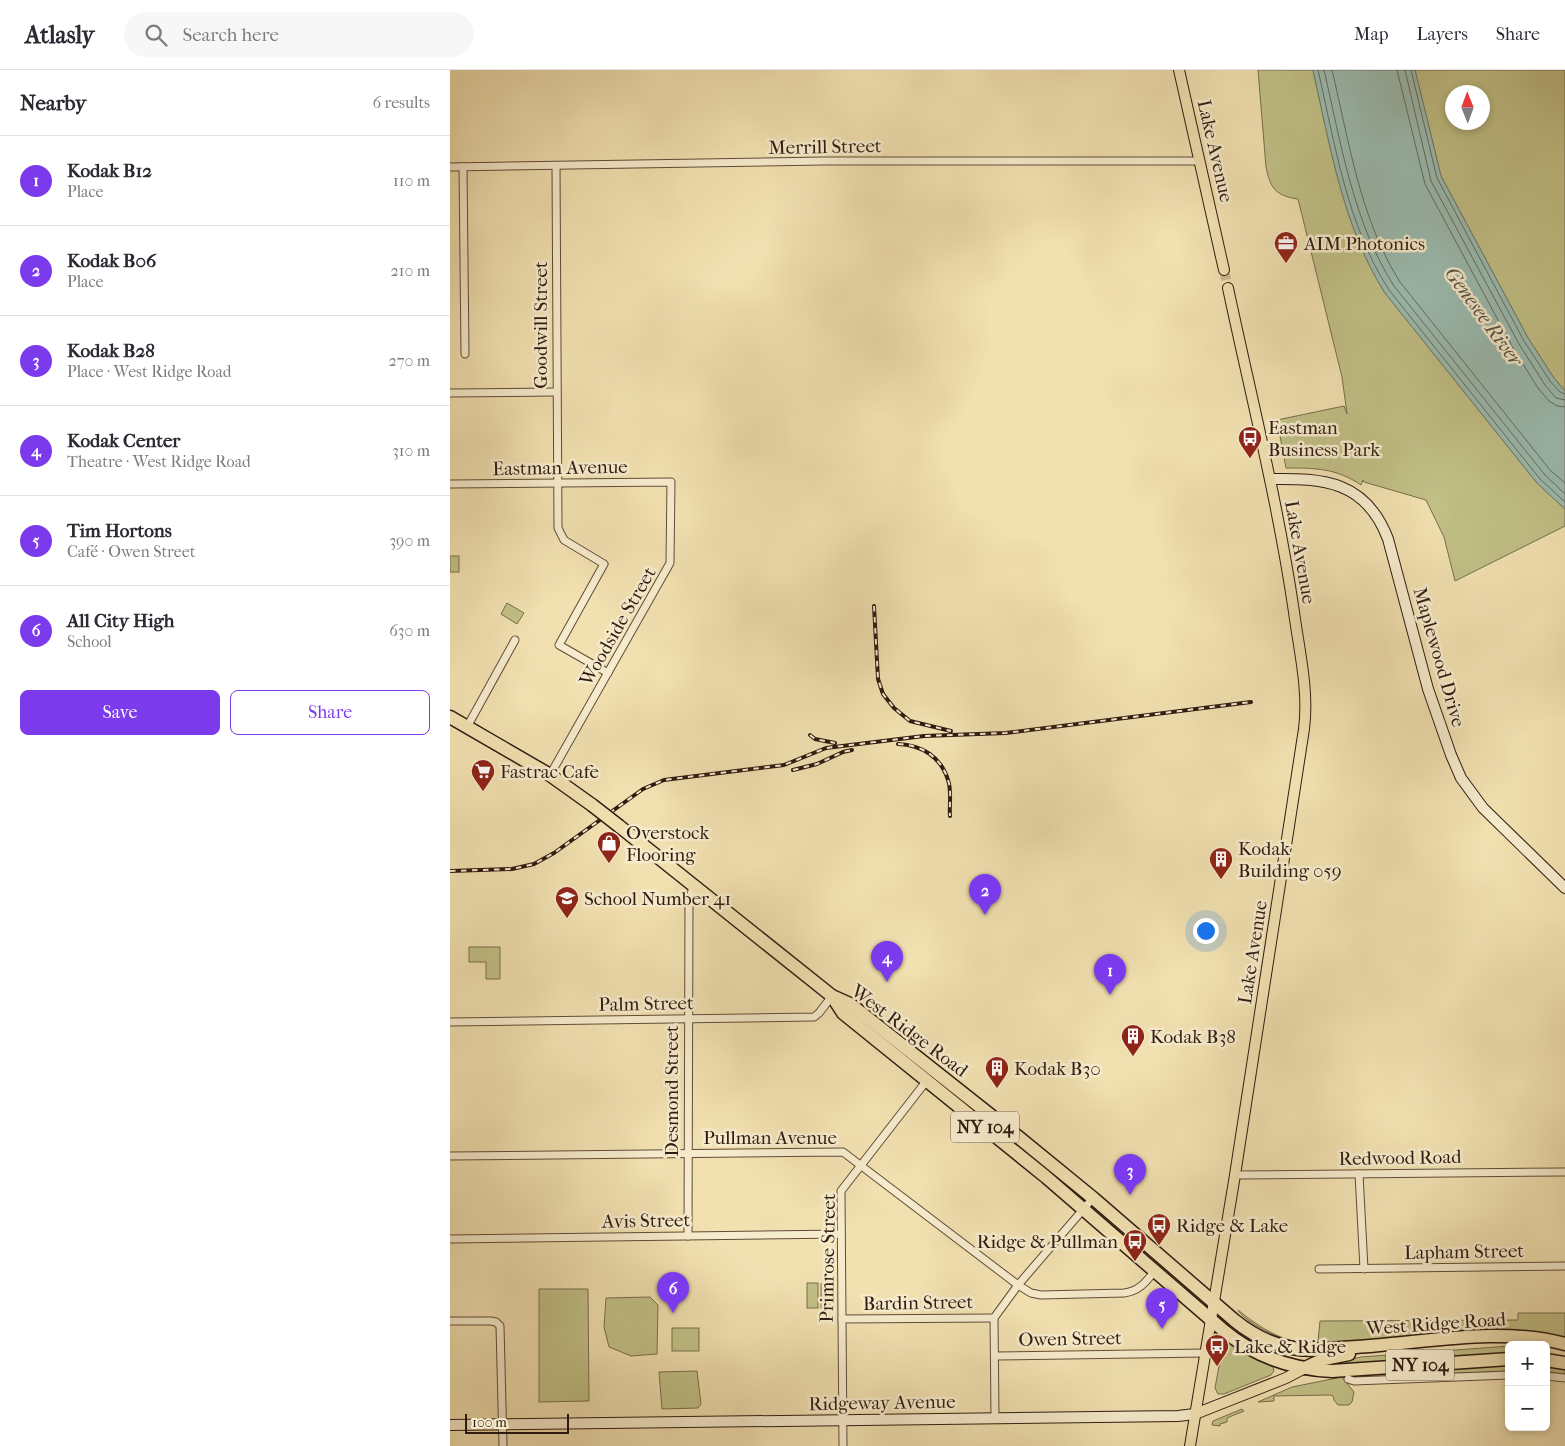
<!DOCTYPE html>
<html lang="en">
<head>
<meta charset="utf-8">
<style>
  :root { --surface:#fff; --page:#f7f7f7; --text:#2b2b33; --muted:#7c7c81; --line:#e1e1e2; --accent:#7c3aed }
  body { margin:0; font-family:"IM FELL French Canon",serif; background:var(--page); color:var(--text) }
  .controls { position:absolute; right:15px; bottom:15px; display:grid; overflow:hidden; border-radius:8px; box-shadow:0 2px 8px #0003 }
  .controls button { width:45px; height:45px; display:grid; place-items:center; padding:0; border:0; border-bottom:1px solid var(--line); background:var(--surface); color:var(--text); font:25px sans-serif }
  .compass { position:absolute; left:995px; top:15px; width:45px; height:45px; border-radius:50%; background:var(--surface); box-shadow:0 2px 8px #0003; rotate:359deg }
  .scale { position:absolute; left:15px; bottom:12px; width:104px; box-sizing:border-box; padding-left:5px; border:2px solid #2f1b10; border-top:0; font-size:14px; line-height:18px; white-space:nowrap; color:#2f1b10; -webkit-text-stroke:4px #f6ebcc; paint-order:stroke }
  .you { position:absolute; left:755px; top:860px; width:18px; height:18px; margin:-12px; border:4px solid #fff; border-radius:50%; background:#1a73e8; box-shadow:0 0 0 8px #1a73e833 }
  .badge { display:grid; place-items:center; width:32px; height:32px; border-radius:50%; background:var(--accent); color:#fff; font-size:16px; font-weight:700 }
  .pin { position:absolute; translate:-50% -41px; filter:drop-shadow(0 1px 2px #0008) }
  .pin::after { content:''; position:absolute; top:26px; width:18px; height:15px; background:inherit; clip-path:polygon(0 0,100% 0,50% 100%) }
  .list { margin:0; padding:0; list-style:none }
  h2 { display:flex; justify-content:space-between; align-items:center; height:65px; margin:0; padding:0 20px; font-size:21px }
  h2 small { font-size:16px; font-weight:400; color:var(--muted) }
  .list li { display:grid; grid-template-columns:32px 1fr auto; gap:15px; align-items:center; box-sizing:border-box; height:90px; padding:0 20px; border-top:1px solid var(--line) }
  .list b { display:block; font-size:19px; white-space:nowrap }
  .list p { margin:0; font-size:16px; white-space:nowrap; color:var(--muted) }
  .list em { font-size:16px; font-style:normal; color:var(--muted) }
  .actions { display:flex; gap:10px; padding:15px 20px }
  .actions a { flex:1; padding:11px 0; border:1px solid var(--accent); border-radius:8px; text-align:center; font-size:18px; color:var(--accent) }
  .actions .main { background:var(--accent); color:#fff }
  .icon { flex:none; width:28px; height:28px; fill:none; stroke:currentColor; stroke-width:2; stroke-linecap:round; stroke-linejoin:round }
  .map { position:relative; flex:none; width:1115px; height:1376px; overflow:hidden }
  header { display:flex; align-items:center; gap:30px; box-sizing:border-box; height:70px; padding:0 25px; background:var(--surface); border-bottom:1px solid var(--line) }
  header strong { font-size:24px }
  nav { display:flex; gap:28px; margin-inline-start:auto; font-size:18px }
  .search { width:350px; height:45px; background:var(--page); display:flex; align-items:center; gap:12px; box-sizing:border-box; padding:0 18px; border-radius:28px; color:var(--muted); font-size:19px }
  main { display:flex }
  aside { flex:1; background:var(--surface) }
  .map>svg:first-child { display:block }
  .green { fill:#c1c086; stroke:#786e4b; fill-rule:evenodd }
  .water { fill:#9bbcb1; stroke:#707c71 }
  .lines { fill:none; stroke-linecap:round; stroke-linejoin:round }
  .shore { stroke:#656c60; stroke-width:1 }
  .primary-tunnel { stroke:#cab990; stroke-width:10; stroke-dasharray:10 5; stroke-linecap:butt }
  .street-casing { stroke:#604c38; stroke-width:9 }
  .secondary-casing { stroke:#2f1b10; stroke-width:12 }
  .primary-casing { stroke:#2f1b10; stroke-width:12 }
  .highway-casing { stroke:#2f1b10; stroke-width:15 }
  .street { stroke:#f6ebcc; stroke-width:7 }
  .secondary { stroke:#f6ebcc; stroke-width:10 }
  .primary { stroke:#f1e0b0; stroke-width:10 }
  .highway { stroke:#f1e0b0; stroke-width:12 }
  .rail-casing { stroke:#2f1b10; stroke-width:4 }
  .rail { stroke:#f6ebcc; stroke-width:2; stroke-dasharray:5.5; stroke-linecap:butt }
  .highway-bridge-casing { stroke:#2f1b10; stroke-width:15; stroke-linecap:butt }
  .highway-bridge { stroke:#f1e0b0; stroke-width:12 }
  .labels { text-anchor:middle; stroke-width:5; stroke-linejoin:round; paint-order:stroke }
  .shield { fill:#f6ebcc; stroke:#6b5948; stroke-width:1 }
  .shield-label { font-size:18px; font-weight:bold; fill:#2f1b10 }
  .street-label { font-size:19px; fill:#2f1b10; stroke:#f6ebcc }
  .poi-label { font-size:19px; fill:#2f1b10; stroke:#f6ebcc; text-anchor:start }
  .water-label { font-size:20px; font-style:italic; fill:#555348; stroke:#f6ebcc }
</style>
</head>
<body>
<header>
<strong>Atlasly</strong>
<div class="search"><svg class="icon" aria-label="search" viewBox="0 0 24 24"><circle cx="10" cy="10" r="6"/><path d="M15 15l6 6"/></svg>Search here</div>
<nav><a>Map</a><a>Layers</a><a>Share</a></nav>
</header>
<main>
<aside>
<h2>Nearby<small>6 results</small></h2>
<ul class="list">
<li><span class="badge">1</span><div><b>Kodak B12</b><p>Place</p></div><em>110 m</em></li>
<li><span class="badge">2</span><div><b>Kodak B06</b><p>Place</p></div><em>210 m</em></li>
<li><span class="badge">3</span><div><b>Kodak B28</b><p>Place · West Ridge Road</p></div><em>270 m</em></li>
<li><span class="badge">4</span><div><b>Kodak Center</b><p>Theatre · West Ridge Road</p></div><em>310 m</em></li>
<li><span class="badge">5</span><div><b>Tim Hortons</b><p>Café · Owen Street</p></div><em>390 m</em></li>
<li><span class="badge">6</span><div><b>All City High</b><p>School</p></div><em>630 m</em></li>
</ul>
<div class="actions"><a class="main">Save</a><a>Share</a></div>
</aside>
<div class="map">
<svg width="1115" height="1376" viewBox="0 0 1115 1376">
  <rect width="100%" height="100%" fill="#f1e0b0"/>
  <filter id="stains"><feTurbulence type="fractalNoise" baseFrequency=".004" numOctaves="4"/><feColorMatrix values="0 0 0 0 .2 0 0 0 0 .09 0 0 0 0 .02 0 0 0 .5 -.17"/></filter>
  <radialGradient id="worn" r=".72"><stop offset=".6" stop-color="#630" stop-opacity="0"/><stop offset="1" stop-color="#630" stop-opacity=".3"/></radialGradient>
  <!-- green -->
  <g class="green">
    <path d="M808 0H863C880 75 893 157 935 223L1087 413 1115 439V456L1005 511 994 467 976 430 914 412 913 410 911 415C886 398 865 398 836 398L827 350 894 336 897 344 892 307 848 129C826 126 820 118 816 97Z"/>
    <path d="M965 0H1115V321L1104 308 1078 268 991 106ZM1002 22H1032V52H1002Z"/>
    <rect x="0" y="486" width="9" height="16"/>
    <polygon points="57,533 74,543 67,554 51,544"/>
    <polygon points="19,877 50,877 50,909 36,909 36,892 19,892"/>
    <rect x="357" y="1213" width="11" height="25"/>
    <rect x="371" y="1214" width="11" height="24"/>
    <polygon points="89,1219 138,1219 139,1331 89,1332"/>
    <polygon points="200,1227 208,1235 207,1284 181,1286 159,1277 154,1257 156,1228"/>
    <path d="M788 1240C809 1257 839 1278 868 1271L870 1251 1068 1250V1243H1115V1268L1074 1261 1041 1259 868 1276C842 1272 819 1266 798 1250 794 1247 789 1243 788 1240Z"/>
    <rect x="222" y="1258" width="27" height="23"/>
    <polygon points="776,1271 823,1297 824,1301 821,1305 774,1324 768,1324 765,1318 773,1274"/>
    <path d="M1059 1276V1283C997 1286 935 1295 873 1296L911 1287Z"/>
    <polygon points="1059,1295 1059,1301 903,1308 903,1306"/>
    <polygon points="1096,1296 1115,1299 1115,1304 1096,1302"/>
    <polygon points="247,1301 251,1334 248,1338 212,1339 209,1302"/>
    <polygon points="892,1307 904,1322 902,1332 899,1335 888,1335 884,1330 883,1326 880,1325 824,1326 824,1331 808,1332 842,1317"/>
    <polygon points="792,1339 794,1341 777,1348 777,1352 770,1354 770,1356 762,1355 763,1351"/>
  </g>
  <!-- water -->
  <path class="water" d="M863 0H965L991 106 1078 268 1104 308 1115 321V439L1087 413 935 223C893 157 880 75 863 0Z"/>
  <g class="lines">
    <!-- shore -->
    <g class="shore">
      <path d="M868 0C885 74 897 155 939 220L1090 409 1115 432"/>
      <path d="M874 0C891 73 903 152 944 216L1095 405 1115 424"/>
      <path d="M882 0C899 71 910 149 950 212L1100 400 1115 413"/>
      <polyline points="947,0 975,114 1063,278 1088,318 1099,331 1107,336 1115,337"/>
      <polyline points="955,0 981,111 1069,274 1095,315 1106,328 1115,330"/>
      <polyline points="961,0 987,108 1074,271 1100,311 1110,322 1115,324"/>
    </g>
    <!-- primary-tunnel -->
    <polyline class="primary-tunnel" points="774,200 778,218"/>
    <!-- street casing -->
    <g class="street-casing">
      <g id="street">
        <polyline points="106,96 108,458 114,470 154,494 109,575 158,603"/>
        <polyline points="0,97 374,91 750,91"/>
        <polyline points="13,97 15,284"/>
        <polyline points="0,323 107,322"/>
        <polyline points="0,414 221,412 220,493 100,705"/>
        <polyline points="17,657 65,570"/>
        <polyline points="0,952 364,947 369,943 382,926"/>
        <path d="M0 1086 393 1082 568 1215 581 1223 591 1225 674 1223C689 1221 695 1213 704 1202"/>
        <polyline points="909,1104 914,1199"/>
        <polyline points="785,1105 1115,1102"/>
        <polyline points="238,1166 239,833 243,816"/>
        <polyline points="0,1169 391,1164"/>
        <polyline points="869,1199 1115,1196"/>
        <polyline points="392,1249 544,1248"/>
        <polyline points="0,1251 41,1251 46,1252 50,1256 53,1376"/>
        <polyline points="545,1286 755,1283"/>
        <polyline points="1096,1306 1115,1308"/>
        <polyline points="898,1309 904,1311 1059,1305"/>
        <polyline points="545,1348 544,1248 568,1215 643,1128"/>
        <polyline points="393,1376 391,1121 478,1009"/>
      </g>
    </g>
    <!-- secondary casing -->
    <g class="secondary-casing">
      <g id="secondary">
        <path d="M820 409C874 408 916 411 938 469L978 619 1001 685 1011 708 1033 738 1115 818"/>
        <polyline points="0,1355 728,1346 745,1344"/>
      </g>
    </g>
    <!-- primary casing -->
    <g class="primary-casing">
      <g id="primary">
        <polyline points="729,0 774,200"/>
        <polyline points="745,1344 836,1308 855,1298"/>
        <path d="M740 1376 785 1105 854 659C859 620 849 580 844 542 828 433 801 326 778 218"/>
      </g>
    </g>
    <!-- highway casing -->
    <g class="highway-casing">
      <g id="highway">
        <polyline points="0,647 100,705 142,735"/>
        <path d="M169 756 382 926 400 934 567 1066 643 1128 784 1250C801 1264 820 1274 842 1278 863 1282 885 1278 906 1277 975 1273 1047 1256 1115 1274"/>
        <path d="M382 926 393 943 596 1107 773 1260C804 1286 841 1299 882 1301L1059 1289"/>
        <polyline points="1096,1290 1115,1293"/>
        <polyline points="855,1298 874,1289 899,1284"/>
      </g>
    </g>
    <!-- street -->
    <use href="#street" class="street"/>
    <!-- secondary -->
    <use href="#secondary" class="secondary"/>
    <!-- primary -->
    <use href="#primary" class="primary"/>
    <!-- highway -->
    <use href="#highway" class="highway"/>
    <!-- rail casing -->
    <g class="rail-casing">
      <g id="rail">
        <polyline points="424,536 428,609 433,624 444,638 460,651 501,661"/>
        <polyline points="360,665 365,669 385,673"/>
        <path d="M448 674C472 675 491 687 498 710 502 721 499 735 500 746"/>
        <polyline points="343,700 367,694 393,682 402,680"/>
        <polyline points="0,801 62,799 84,794 104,783 193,719 214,710 334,695 376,678 474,666 556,663 801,632"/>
      </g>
    </g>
    <!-- rail -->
    <use href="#rail" class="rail"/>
    <!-- highway-bridge casing -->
    <g class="highway-bridge-casing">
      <polyline id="highway-bridge" points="142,735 169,756"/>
    </g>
    <!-- highway-bridge -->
    <use href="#highway-bridge" class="highway-bridge"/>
  </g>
  <!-- icons -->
  <defs>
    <g id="office-pin" transform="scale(1.25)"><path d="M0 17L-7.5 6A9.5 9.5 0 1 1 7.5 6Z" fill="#8f2418" stroke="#f6ebcc"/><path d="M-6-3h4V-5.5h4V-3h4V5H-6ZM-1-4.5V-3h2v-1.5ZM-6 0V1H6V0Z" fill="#fff"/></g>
    <g id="bus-pin" transform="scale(1.25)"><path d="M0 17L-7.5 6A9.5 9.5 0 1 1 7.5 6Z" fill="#8f2418" stroke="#f6ebcc"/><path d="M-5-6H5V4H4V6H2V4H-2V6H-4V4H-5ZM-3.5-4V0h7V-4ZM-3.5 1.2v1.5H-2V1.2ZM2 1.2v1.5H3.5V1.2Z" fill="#fff"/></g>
    <g id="supermarket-pin" transform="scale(1.25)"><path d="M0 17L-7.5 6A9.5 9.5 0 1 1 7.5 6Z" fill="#8f2418" stroke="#f6ebcc"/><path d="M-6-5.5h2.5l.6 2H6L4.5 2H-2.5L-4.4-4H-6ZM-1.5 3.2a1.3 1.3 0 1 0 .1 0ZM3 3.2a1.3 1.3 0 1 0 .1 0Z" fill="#fff"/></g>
    <g id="shop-pin" transform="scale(1.25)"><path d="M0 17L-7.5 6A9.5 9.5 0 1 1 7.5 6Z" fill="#8f2418" stroke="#f6ebcc"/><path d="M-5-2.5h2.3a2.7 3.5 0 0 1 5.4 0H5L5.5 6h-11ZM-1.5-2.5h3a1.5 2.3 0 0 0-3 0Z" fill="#fff"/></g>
    <g id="building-pin" transform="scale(1.25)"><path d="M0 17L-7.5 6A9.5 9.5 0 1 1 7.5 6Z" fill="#8f2418" stroke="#f6ebcc"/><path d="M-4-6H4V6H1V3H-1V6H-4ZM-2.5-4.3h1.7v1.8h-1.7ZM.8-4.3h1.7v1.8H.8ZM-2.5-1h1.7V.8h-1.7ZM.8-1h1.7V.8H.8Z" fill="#fff"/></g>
    <g id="school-pin" transform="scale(1.25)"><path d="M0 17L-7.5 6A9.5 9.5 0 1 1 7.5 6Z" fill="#8f2418" stroke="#f6ebcc"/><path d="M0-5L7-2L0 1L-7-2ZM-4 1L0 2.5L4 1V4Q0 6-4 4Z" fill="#fff"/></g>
  </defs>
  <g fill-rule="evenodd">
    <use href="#office-pin" x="836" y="173"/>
    <use href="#bus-pin" x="800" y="368"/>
    <use href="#supermarket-pin" x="33" y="701"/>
    <use href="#shop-pin" x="159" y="773"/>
    <use href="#building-pin" x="771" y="789"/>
    <use href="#school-pin" x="117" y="828"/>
    <use href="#building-pin" x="683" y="966"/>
    <use href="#building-pin" x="547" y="998"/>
    <use href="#bus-pin" x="709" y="1155"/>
    <use href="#bus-pin" x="685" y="1171"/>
    <use href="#bus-pin" x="767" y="1276"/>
  </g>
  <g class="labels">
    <!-- shield labels -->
    <g class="shield">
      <rect x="501" y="1041.5" width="68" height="31" rx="4"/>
      <rect x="936" y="1279.5" width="68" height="31" rx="4"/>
    </g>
    <g class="shield-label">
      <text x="535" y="1063">NY 104</text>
      <text x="970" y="1301">NY 104</text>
    </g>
    <!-- street labels -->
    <g class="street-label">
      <text transform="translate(375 76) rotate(-1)" y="7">Merrill Street</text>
      <text transform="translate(766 81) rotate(77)" y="7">Lake Avenue</text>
      <text transform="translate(90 255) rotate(-90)" y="7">Goodwill Street</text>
      <text transform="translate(110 397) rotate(-1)" y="7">Eastman Avenue</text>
      <text transform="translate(851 482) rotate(80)" y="7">Lake Avenue</text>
      <text transform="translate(167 556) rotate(-60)" y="7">Woodside Street</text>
      <text transform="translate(990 587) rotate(74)" y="7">Maplewood Drive</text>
      <text transform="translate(802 882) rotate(-81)" y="7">Lake Avenue</text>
      <text transform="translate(196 933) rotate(-1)" y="7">Palm Street</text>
      <text transform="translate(460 960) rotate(37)" y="7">West Ridge Road</text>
      <text transform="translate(221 1021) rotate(-90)" y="7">Desmond Street</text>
      <text x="320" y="1074">Pullman Avenue</text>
      <text transform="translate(950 1087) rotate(-1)" y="7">Redwood Road</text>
      <text transform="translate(196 1150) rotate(-1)" y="7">Avis Street</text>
      <text transform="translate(1014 1181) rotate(-1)" y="7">Lapham Street</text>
      <text transform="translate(377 1188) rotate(-89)" y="7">Primrose Street</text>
      <text transform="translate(468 1232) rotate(-1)" y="7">Bardin Street</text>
      <text transform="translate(986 1253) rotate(-4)" y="7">West Ridge Road</text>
      <text transform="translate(620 1268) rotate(-1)" y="7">Owen Street</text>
      <text transform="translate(432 1332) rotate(-1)" y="7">Ridgeway Avenue</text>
    </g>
    <!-- poi labels -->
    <g class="poi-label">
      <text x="854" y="180">AIM Photonics</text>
      <text x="818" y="364">Eastman<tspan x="818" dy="22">Business Park</tspan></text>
      <text x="50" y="708">Fastrac Cafe</text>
      <text x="176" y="769">Overstock<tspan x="176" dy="22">Flooring</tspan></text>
      <text x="788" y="785">Kodak<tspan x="788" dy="22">Building 059</tspan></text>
      <text x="134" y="835">School Number 41</text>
      <text x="700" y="973">Kodak B38</text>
      <text x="564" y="1005">Kodak B30</text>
      <text x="726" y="1162">Ridge &amp; Lake</text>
      <text x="668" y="1178" text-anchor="end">Ridge &amp; Pullman</text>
      <text x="784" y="1283">Lake &amp; Ridge</text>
    </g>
    <!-- water labels -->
    <g class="water-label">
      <text transform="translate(1034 246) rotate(54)" y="7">Genesee River</text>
    </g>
  </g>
  <rect width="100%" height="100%" filter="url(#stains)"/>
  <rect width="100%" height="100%" fill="url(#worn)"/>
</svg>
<div class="controls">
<button>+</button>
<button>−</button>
</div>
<svg class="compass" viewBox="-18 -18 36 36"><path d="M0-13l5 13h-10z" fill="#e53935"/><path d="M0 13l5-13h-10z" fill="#7c7c81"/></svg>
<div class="scale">100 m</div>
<div class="you"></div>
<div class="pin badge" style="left:660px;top:925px">1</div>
<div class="pin badge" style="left:535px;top:845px">2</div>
<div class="pin badge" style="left:680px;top:1125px">3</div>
<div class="pin badge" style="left:437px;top:912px">4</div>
<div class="pin badge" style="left:712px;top:1259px">5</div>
<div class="pin badge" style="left:223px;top:1243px">6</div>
</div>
</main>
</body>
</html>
